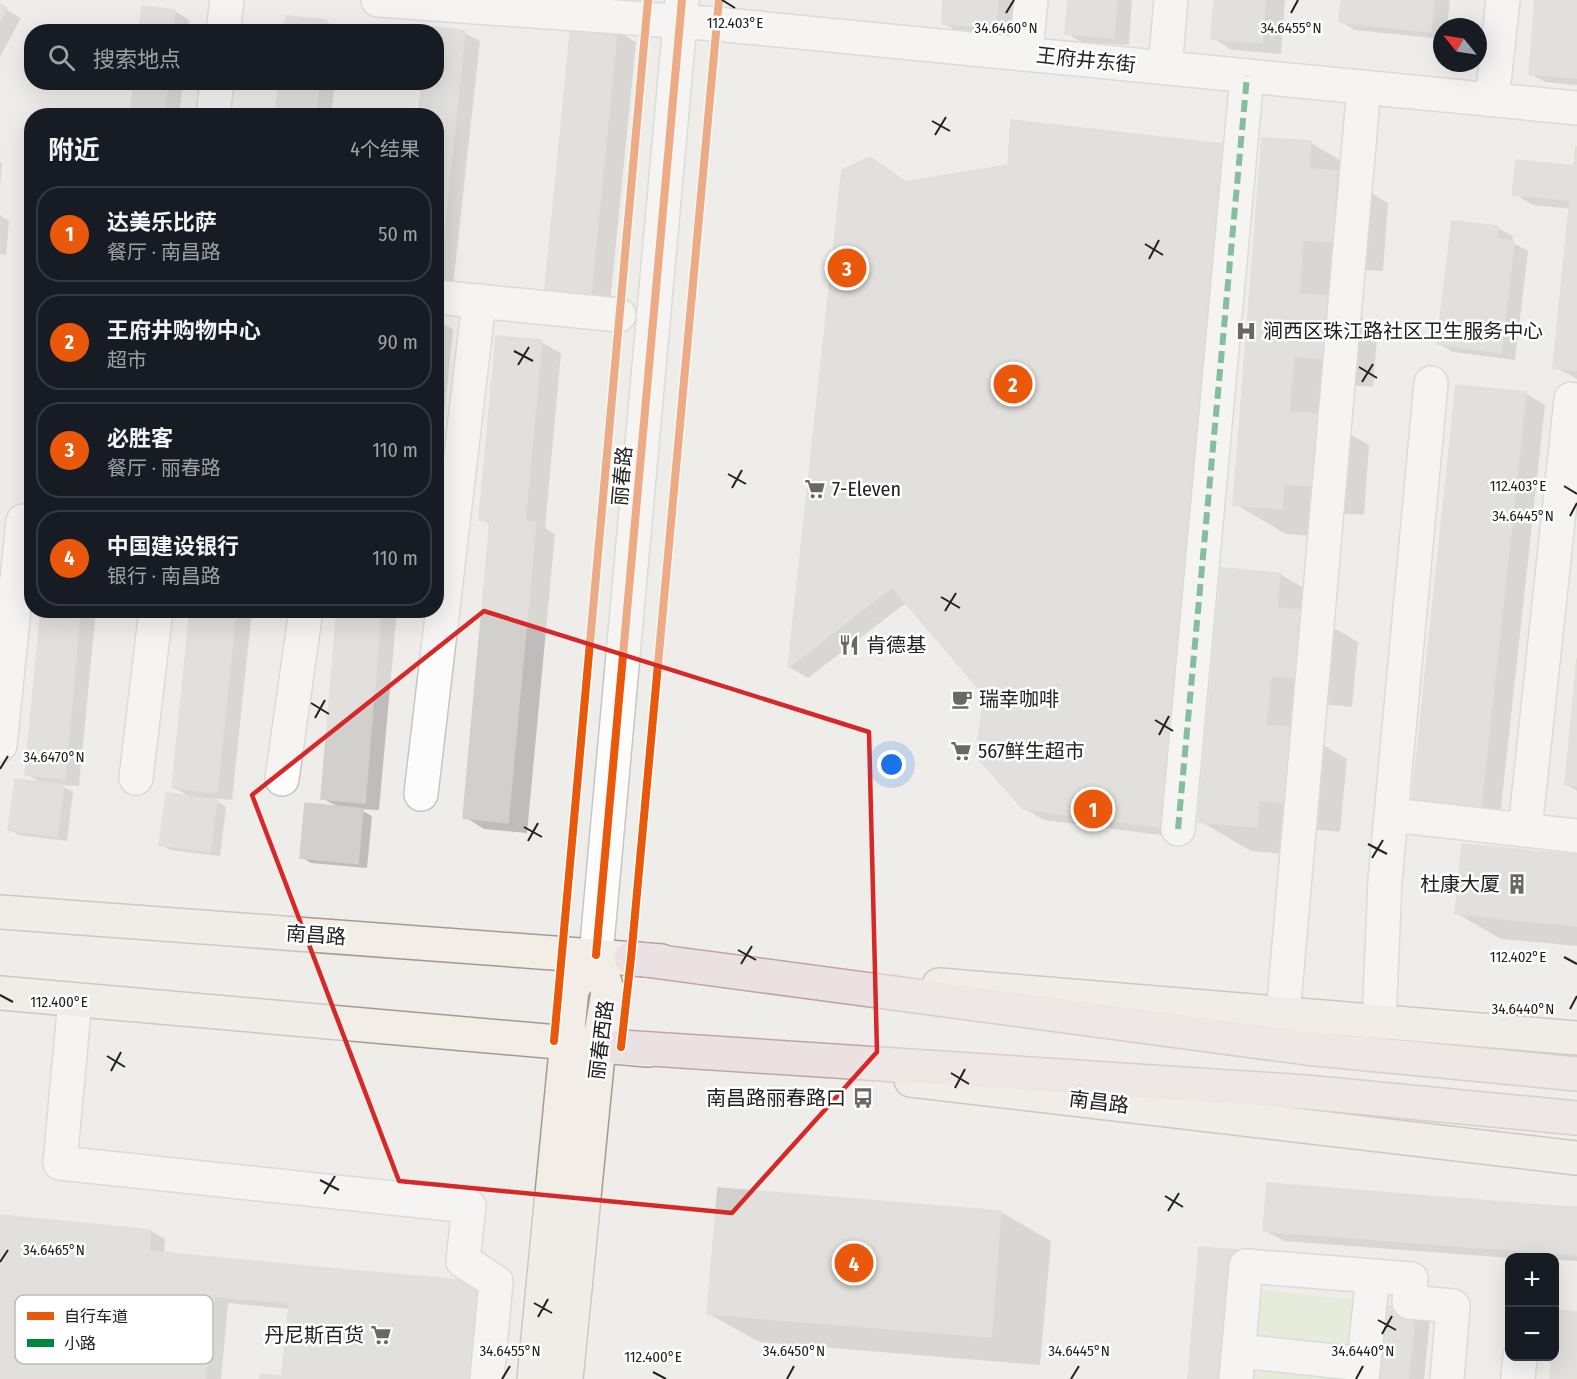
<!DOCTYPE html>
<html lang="zh">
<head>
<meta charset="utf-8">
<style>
  :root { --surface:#171b24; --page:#20242c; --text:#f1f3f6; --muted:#9ea1a6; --line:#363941; --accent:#ea580c }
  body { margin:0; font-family:"Fira Sans Condensed","Noto Sans SC",sans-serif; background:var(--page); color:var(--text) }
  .controls { position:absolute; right:18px; bottom:18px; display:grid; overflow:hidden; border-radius:12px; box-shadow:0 6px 24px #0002 }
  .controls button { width:54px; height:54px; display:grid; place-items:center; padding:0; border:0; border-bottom:2px solid var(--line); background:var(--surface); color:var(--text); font:30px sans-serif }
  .compass { position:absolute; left:1433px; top:18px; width:54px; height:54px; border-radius:50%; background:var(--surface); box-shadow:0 6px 24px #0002; rotate:300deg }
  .you { position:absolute; left:892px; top:765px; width:21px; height:21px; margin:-15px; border:4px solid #fff; border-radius:50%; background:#1a73e8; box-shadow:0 0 0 9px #1a73e833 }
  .badge { display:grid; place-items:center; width:39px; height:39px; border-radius:50%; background:var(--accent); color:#fff; font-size:20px; font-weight:700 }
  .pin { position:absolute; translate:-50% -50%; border:3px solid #fff; box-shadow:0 2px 6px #0006 }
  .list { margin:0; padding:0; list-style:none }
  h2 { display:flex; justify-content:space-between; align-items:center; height:78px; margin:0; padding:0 24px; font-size:26px }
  h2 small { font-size:20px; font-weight:400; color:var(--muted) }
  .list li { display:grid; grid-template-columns:39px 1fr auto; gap:18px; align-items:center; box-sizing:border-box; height:96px; margin:0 12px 12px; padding:0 12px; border:2px solid var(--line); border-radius:24px }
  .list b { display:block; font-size:22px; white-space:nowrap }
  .list p { margin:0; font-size:20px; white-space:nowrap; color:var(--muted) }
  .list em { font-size:20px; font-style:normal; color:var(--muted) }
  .icon { flex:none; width:33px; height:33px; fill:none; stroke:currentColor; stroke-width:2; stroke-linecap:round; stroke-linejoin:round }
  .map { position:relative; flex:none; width:1577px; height:1379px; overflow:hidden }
  .search { position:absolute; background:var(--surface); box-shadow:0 6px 24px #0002; left:24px; top:24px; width:420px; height:66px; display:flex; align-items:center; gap:15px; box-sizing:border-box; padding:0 21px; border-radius:24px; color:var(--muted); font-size:22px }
  .panel { position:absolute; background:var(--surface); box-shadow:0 6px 24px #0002; left:24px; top:108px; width:420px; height:510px; border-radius:24px }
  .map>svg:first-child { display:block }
  .grass { fill:#dbeacb }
  .shadow { fill:#0003 }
  .building { fill:#d2d0cd; stroke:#d2cfcb; stroke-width:1.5 }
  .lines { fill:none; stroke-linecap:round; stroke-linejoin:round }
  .minor-casing { stroke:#c6c5c4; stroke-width:36 }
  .major-casing { stroke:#a59c88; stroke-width:36 }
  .highway-casing { stroke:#c2a3ab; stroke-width:36 }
  .minor { stroke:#fdfcfc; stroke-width:33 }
  .major { stroke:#f2ede7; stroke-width:33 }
  .highway { stroke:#ebe1e2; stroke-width:33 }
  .quiet { stroke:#00873e; stroke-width:6; stroke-dasharray:12 6; stroke-linecap:butt }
  .cycleway-casing { stroke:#fff; stroke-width:11 }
  .cycleway { stroke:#e8590c; stroke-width:8 }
  .marked { fill:none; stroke:#d62828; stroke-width:4.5; stroke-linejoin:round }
  .ticks { fill:none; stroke:#212121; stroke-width:2 }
  .labels { text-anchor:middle; stroke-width:5; stroke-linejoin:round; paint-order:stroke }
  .street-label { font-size:20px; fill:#212121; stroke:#fff }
  .poi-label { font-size:20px; fill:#212121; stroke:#fff; text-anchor:start }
  .key { fill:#fff; stroke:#bcbcbc; stroke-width:1.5 }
  .key-label { font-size:16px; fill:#212121 }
  .ticks-label { font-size:15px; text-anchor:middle; fill:#212121; stroke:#fff; stroke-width:5; stroke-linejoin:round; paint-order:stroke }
</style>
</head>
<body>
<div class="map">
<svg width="1577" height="1379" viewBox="0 0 1577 1379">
  <rect width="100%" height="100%" fill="#efedea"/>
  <!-- grass -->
  <g class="grass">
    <polygon points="1251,1289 1365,1301 1360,1348 1246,1337"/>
    <polygon points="1245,1369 1351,1379 1244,1379"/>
  </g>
  <!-- shadow -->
  <g class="shadow">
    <polygon points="945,0 1018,0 1015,38 963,35 943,23"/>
    <polygon points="1069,0 1132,0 1129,45 1081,42 1067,33"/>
    <polygon points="1216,0 1285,0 1281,54 1232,50 1213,38"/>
    <polygon points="1342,0 1450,0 1447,27 1442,27 1442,39 1355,30 1340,21"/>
    <polygon points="1536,0 1577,0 1577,85 1545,82 1531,74"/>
    <polygon points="0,6 21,18 0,57"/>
    <polygon points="175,11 189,20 188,32 141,32"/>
    <polygon points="325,21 340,30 340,32 285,32"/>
    <polygon points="429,28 465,33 480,41 453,285 436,283 436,32"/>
    <polygon points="617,31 636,42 610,304 566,300 547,289"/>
    <polygon points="135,82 183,82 179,116 132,116"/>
    <polygon points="280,82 335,82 331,116 277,116"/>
    <polygon points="1311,143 1362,173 1361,187 1388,203 1383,271 1354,269 1351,311 1378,327 1373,387 1345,385 1341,429 1369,445 1364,515 1335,513 1333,538 1286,534 1235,504"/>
    <polygon points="1577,152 1577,379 1555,367 1571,209 1533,205 1514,194 1575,167"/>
    <polygon points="870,158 890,170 908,183 1010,166 1183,838 1044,820 1024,808 986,695 907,602 808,678 789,667 843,171"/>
    <polygon points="0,162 2,163 0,187"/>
    <polygon points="0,215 9,221 6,255 0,254"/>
    <polygon points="1453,222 1498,228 1513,236 1512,242 1528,251 1515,360 1453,352 1439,344"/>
    <polygon points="436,320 453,329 436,492"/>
    <polygon points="541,342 561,353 545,528 555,534 527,833 484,829 465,817 491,525 481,519"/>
    <polygon points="1525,393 1545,405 1500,817 1433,810 1413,799"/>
    <polygon points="1280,574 1331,604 1329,625 1358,642 1352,707 1322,704 1318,742 1347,759 1340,832 1310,829 1308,856 1251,851 1200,821"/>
    <polygon points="42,610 96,610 79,786 60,785 73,792 67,841 19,835 9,829 43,784 27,774"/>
    <polygon points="192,610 252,610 232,800 212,798 226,807 220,856 170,850 161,844 192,798 173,787"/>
    <polygon points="339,610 397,610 379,810 359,809 372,816 367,868 311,863 301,857 340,808 322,798"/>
    <polygon points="1577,674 1577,791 1567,785"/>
    <polygon points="1577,856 1577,946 1501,939 1456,913"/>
    <polygon points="1577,1209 1577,1261 1556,1260 1554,1262 1554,1258 1510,1258 1284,1241 1264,1230"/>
    <polygon points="1001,1212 1051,1241 1040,1365 759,1342 709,1314"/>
    <polygon points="0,1216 151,1231 165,1239 164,1254 481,1284 501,1379 261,1379 283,1378 290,1309 228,1303 221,1379 0,1379"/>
    <polygon points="1383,1306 1430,1319 1424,1379 1375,1379"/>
  </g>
  <!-- building -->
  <g class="building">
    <polygon points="943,0 998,0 996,28 942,24"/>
    <polygon points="1068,0 1117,0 1114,38 1065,34"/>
    <polygon points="1214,0 1265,0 1262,43 1211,39"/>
    <polygon points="1341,0 1434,0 1431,32 1339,22"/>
    <polygon points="1535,0 1577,0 1577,78 1529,74"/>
    <polygon points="0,4 7,8 0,21"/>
    <polygon points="142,6 175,10 173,32 139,32"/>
    <polygon points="286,16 326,20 325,32 284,32"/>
    <polygon points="571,25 617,30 591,294 545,289"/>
    <polygon points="427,26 465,31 439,277 436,277 436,116 418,116 422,82 436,82 436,32 427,32"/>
    <polygon points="134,82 168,82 164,116 130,116"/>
    <polygon points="279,82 319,82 316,116 275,116"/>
    <polygon points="1011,120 1230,145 1164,828 1023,809 976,756 984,695 892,587 788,668 842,170 870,157 905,182 1008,165"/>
    <polygon points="1262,138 1311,141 1309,169 1337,171 1332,242 1303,240 1299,294 1327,296 1322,359 1294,356 1289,412 1318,414 1312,486 1284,484 1282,509 1233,505"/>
    <polygon points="1576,147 1577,147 1577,370 1553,368 1570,200 1512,195 1516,160 1574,166"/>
    <polygon points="1452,221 1498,226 1497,239 1514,241 1501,353 1437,344"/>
    <polygon points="496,336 542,340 525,521 536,522 508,823 463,818 490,521 479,520"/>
    <polygon points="1456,385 1526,392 1481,807 1412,800"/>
    <polygon points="1221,568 1280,573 1277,608 1307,611 1301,678 1271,676 1266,725 1296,728 1289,803 1259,800 1257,827 1198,822"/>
    <polygon points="41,610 80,610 65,779 25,775"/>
    <polygon points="190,610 236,610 217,793 172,788"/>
    <polygon points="337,610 381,610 365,803 321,799"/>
    <polygon points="1577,658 1577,786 1565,785"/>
    <polygon points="15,779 64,785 57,837 8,830"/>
    <polygon points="166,793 217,800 210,852 159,845"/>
    <polygon points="305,803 363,809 358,864 300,858"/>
    <polygon points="1462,844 1577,855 1577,926 1455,914"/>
    <polygon points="1267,1183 1540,1205 1537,1252 1263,1231"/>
    <polygon points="718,1188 1001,1211 991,1337 707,1314"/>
    <polygon points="1540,1205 1577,1207 1577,1255 1537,1252"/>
    <polygon points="0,1215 151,1230 149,1251 293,1265 289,1303 214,1296 205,1379 0,1379"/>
    <polygon points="1199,1247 1237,1250 1227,1379 1188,1379"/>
    <polygon points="293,1265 481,1282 472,1379 260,1379 260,1374 282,1376"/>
    <polygon points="1382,1305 1416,1309 1408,1379 1374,1379"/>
    <polygon points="1556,1310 1577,1312 1577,1379 1550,1379 1552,1356 1554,1356"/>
  </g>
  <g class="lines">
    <!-- minor casing -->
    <g class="minor-casing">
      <g id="minor">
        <polyline points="378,0 716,24 1577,108"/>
        <polyline points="223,32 227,0"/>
        <polyline points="1026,54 1031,0"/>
        <polyline points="1165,68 1171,0"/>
        <polyline points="1492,100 1503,0"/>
        <polyline points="213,116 217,82"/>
        <polyline points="436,297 619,315"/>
        <polyline points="0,745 23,521 32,522"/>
        <polyline points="136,778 156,610"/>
        <polyline points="282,779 306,610"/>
        <polyline points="421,794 479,301"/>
        <polyline points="1392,815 1577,836"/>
        <polyline points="1178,829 1247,76"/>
        <polyline points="1525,830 1571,399"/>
        <polyline points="596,955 682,0"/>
        <polyline points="75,1000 60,1163 469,1206 463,1261 496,1282 487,1379"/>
        <polyline points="1283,1014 1364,87"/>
        <polyline points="1379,1021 1385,880 1431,383"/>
        <polyline points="1239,1351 1364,1364"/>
        <polyline points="1236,1379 1246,1266 1411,1279 1409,1302 1453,1306 1447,1379"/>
        <polyline points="1362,1379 1373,1276"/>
        <polyline points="1518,1379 1520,1356"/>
      </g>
    </g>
    <!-- major casing -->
    <g class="major-casing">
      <g id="major">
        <polyline points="0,912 661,961"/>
        <polyline points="939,985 1577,1038"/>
        <polyline points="0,993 648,1050"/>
        <polyline points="911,1080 1577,1158"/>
        <polyline points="534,1379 572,989 596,955"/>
        <polyline points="566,1379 599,1045 608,992 596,955"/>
      </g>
    </g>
    <!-- highway casing -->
    <g class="highway-casing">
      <g id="highway">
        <polyline points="631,958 1306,1048 1577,1074"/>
        <polyline points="621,1047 1306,1092 1577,1118"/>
      </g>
    </g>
    <!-- minor -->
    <use href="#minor" class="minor"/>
    <!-- major -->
    <use href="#major" class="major"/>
    <!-- highway -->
    <use href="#highway" class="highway"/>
    <!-- quiet -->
    <polyline class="quiet" points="1178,829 1247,76"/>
    <!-- cycleway casing -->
    <g class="cycleway-casing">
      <g id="cycleway">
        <polyline points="596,955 682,0"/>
        <polyline points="554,1041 648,0"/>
        <polyline points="621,1047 631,958 719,0"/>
      </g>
    </g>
    <!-- cycleway -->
    <use href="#cycleway" class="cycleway"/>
  </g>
  <!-- marked area -->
  <path d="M0 0H1577V1379H0ZM484 611 869 732 877 1052 732 1213 399 1181 252 795Z" fill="#efedea" fill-opacity=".55" fill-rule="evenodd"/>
  <path class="marked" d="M484 611 869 732 877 1052 732 1213 399 1181 252 795Z"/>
  <!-- ticks -->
  <path class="ticks" d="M722 0 735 8M1006 13 1014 0M1291 13 1298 0M932 121 950 131M935 135 946 117M1145 244 1163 255M1149 259 1159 240M514 351 533 361M518 365 529 347M1359 367 1377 378M1362 382 1373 364M728 474 746 484M1564 486 1577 494M732 488 742 470M1570 516 1577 503M941 597 960 608M945 611 956 593M311 703 329 714M315 718 325 700M1155 720 1173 731M1159 735 1169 716M0 769 8 756M524 827 542 837M528 841 538 823M1368 844 1387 854M1372 858 1383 840M738 950 756 960M1564 957 1577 964M741 964 752 946M0 995 13 1002M1570 1009 1577 996M107 1056 125 1067M111 1071 121 1052M951 1073 969 1084M955 1088 965 1069M320 1180 339 1190M324 1194 335 1176M1165 1196 1183 1207M1168 1211 1179 1193M0 1262 8 1250M534 1303 552 1313M538 1317 548 1299M1378 1320 1396 1330M1382 1334 1392 1316M653 1372 666 1379M502 1379 510 1366M787 1379 794 1366M1071 1379 1079 1366M1356 1379 1363 1366"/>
  <!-- icons -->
  <defs>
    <g id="hospital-bare" transform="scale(1.62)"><path d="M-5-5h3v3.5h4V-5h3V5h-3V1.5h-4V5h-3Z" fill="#696867" stroke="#fff" stroke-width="2.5" paint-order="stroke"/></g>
    <g id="supermarket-bare" transform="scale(1.62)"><path d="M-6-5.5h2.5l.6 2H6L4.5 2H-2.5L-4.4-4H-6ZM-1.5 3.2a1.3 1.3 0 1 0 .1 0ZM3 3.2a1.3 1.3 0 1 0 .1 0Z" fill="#696867" stroke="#fff" stroke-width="2.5" paint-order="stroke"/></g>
    <g id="restaurant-bare" transform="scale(1.62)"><path d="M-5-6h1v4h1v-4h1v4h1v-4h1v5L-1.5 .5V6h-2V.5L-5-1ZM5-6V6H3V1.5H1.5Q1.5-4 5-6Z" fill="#696867" stroke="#fff" stroke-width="2.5" paint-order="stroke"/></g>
    <g id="cafe-bare" transform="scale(1.62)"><path d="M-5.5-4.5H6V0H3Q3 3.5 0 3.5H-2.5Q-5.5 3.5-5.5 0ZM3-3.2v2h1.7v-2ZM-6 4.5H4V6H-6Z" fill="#696867" stroke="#fff" stroke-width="2.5" paint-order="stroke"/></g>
    <g id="building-bare" transform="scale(1.62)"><path d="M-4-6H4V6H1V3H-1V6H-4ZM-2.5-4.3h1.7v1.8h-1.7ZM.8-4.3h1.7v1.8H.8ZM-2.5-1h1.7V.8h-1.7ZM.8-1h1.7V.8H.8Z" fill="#696867" stroke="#fff" stroke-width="2.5" paint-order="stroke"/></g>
    <g id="bus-bare" transform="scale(1.62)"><path d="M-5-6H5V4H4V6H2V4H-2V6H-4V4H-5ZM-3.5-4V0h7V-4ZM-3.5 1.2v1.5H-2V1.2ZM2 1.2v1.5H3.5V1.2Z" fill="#696867" stroke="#fff" stroke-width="2.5" paint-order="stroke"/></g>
  </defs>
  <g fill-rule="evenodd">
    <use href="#hospital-bare" x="1246" y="331"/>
    <use href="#supermarket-bare" x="815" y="489"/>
    <use href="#restaurant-bare" x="849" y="645"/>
    <use href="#cafe-bare" x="962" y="699"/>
    <use href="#supermarket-bare" x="961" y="751"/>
    <use href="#building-bare" x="1517" y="884"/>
    <use href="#bus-bare" x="863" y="1098"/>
    <use href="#supermarket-bare" x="381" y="1335"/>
  </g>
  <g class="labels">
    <!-- street labels -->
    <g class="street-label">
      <text transform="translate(1086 60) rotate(6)" y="7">王府井东街</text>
      <text transform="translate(622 476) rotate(-85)" y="7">丽春路</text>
      <text transform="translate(316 935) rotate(4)" y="7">南昌路</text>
      <text transform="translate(601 1040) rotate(-83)" y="7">丽春西路</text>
      <text transform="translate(1099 1102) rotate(7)" y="7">南昌路</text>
    </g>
    <!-- poi labels -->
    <g class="poi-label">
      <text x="1263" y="338">涧西区珠江路社区卫生服务中心</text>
      <text x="832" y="496">7-Eleven</text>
      <text x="866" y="652">肯德基</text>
      <text x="979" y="706">瑞幸咖啡</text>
      <text x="978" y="758">567鲜生超市</text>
      <text x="1500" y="891" text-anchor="end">杜康大厦</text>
      <text x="846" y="1105" text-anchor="end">南昌路丽春路口</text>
      <text x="364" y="1342" text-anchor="end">丹尼斯百货</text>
    </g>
  </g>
  <!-- legend -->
  <rect x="15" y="1295" width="198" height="69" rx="9" class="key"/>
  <rect x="27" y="1312" width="27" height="8" fill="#e8590c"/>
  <rect x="27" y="1339" width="27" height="8" fill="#00873e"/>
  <g class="key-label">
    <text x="64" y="1322">自行车道</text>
    <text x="64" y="1349">小路</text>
  </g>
  <g class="ticks-label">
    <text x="735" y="28">112.403°E</text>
    <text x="1006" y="33">34.6460°N</text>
    <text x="1291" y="33">34.6455°N</text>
    <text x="1518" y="491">112.403°E</text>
    <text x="1523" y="521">34.6445°N</text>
    <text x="54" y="762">34.6470°N</text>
    <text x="1518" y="962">112.402°E</text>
    <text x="59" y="1007">112.400°E</text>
    <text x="1523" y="1014">34.6440°N</text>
    <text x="54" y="1255">34.6465°N</text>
    <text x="510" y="1356">34.6455°N</text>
    <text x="794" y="1356">34.6450°N</text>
    <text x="1079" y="1356">34.6445°N</text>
    <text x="1363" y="1356">34.6440°N</text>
    <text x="653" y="1362">112.400°E</text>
  </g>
</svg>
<div class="controls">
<button>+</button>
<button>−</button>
</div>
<svg class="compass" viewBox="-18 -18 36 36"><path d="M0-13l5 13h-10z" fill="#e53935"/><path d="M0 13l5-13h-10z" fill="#9ea1a6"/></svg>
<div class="you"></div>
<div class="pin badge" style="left:1093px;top:809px">1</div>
<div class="pin badge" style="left:1013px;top:384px">2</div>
<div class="pin badge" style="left:847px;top:268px">3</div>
<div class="pin badge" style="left:854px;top:1263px">4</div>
<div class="search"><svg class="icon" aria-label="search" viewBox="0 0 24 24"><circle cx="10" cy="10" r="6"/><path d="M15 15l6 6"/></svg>搜索地点</div>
<section class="panel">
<h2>附近<small>4个结果</small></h2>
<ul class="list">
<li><span class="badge">1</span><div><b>达美乐比萨</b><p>餐厅 · 南昌路</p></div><em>50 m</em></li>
<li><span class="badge">2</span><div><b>王府井购物中心</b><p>超市</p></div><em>90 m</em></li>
<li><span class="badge">3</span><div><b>必胜客</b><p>餐厅 · 丽春路</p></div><em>110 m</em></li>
<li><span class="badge">4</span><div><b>中国建设银行</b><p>银行 · 南昌路</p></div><em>110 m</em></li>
</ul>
</section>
</div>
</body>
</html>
